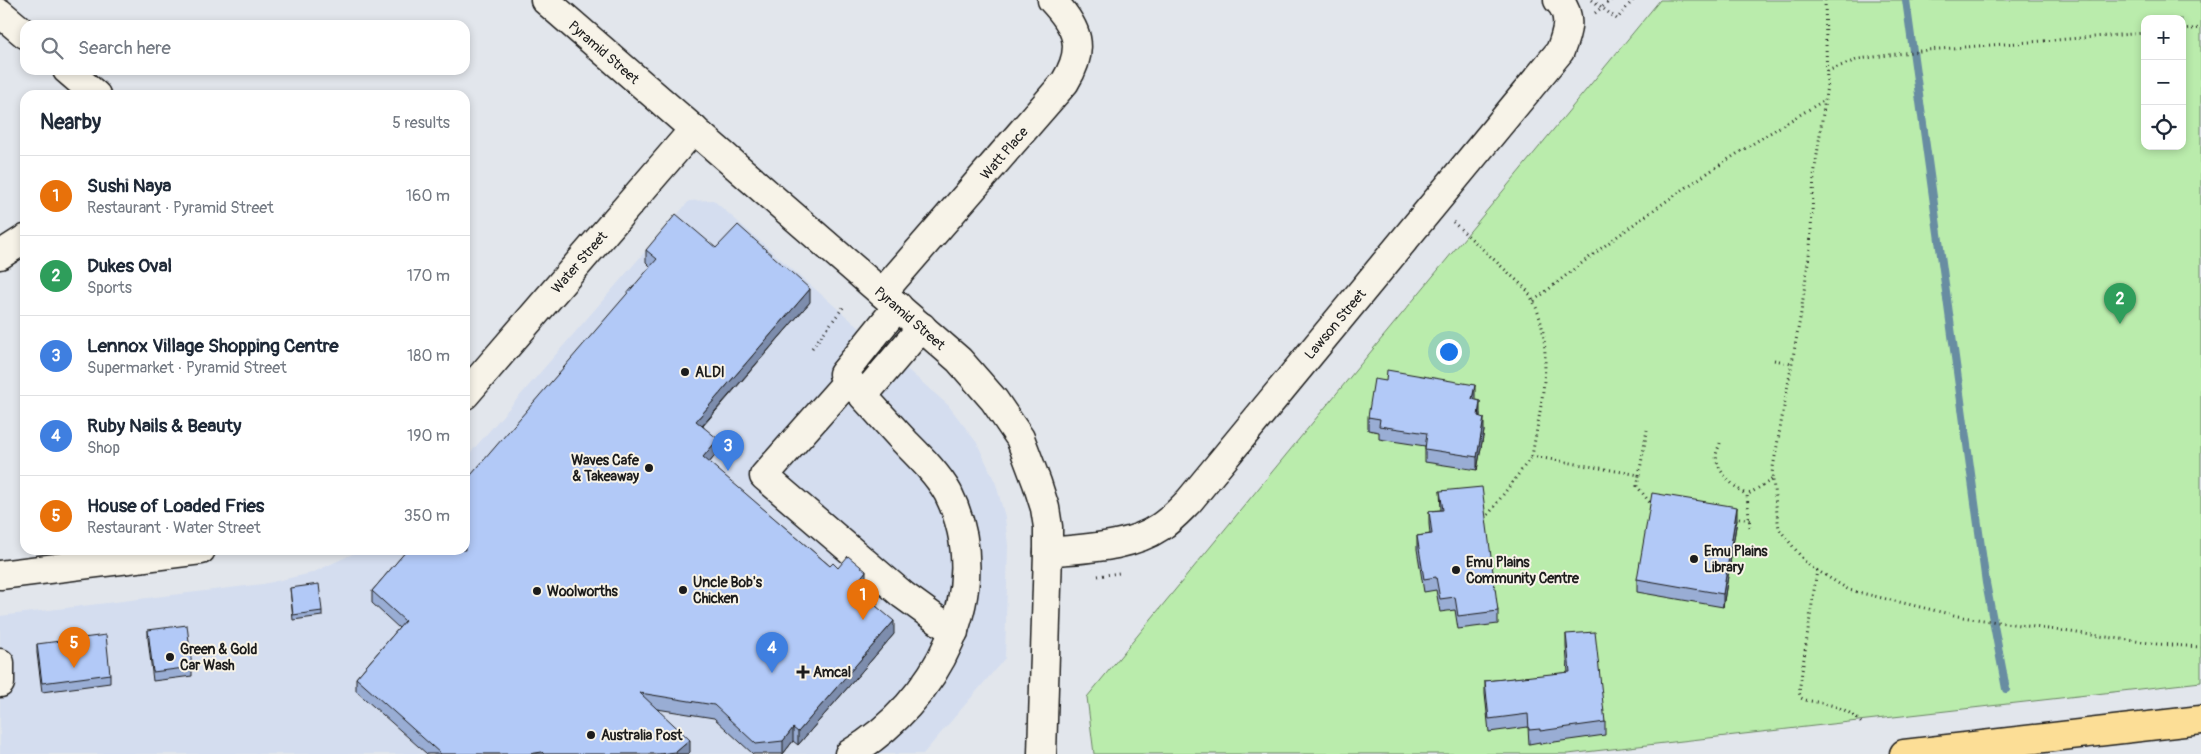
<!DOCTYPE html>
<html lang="en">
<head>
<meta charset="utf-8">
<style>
  :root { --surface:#fff; --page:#f6f6f7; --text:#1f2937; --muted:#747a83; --line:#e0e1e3; --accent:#ea580c }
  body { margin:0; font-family:Pangolin,sans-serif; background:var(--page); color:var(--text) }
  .controls { position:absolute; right:15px; top:15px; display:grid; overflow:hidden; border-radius:10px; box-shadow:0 2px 8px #0003 }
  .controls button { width:45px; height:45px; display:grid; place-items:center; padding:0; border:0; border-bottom:1px solid var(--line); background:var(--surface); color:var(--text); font:25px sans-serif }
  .you { position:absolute; left:1448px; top:351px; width:18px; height:18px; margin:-12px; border:4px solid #fff; border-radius:50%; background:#1a73e8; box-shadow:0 0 0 8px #1a73e833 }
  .badge { display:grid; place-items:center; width:32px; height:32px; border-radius:50%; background:var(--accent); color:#fff; font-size:16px; font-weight:700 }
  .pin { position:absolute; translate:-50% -41px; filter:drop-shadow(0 1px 2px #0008) }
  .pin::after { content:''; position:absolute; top:26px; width:18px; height:15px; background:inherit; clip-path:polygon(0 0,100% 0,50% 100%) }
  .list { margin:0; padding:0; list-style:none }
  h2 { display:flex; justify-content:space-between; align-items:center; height:65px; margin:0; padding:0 20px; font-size:21px }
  h2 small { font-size:16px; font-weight:400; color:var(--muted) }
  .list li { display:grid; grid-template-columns:32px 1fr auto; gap:15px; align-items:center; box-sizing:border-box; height:80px; padding:0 20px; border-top:1px solid var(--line) }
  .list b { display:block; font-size:19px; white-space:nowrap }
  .list p { margin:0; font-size:16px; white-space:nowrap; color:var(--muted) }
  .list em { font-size:16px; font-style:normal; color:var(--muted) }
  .icon { flex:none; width:28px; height:28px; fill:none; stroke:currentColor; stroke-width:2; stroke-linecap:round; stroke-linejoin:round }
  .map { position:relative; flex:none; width:2201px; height:754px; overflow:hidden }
  .search { position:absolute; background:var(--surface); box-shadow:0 2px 8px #0003; left:20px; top:20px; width:450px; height:55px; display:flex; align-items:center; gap:12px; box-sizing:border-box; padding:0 18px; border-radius:15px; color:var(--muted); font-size:19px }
  .panel { position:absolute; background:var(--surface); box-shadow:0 2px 8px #0003; left:20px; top:90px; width:450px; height:465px; border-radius:15px }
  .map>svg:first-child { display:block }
  .built { fill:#d4ddef }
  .green { fill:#baecac; stroke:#6b8464; fill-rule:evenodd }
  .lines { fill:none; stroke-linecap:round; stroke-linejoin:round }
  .stream { stroke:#688da2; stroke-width:8 }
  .minor-casing { stroke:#1c1c1c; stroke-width:31 }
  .highway-casing { stroke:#1c1c1c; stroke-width:31 }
  .path { stroke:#1c1c1c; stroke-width:3; stroke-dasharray:1 4; stroke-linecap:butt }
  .minor { stroke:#f7f3e8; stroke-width:28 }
  .highway { stroke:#fcde96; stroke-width:28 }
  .wall { fill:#99add4; stroke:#1c1c1c }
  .shaded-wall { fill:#7d8dad; stroke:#1c1c1c }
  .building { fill:#b2c9f7; stroke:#1c1c1c }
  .poi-dot { fill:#1c1c1c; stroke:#f7f3e8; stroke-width:2 }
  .labels { text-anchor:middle; stroke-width:4; stroke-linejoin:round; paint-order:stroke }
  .street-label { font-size:14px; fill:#1c1c1c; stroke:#f7f3e8 }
  .poi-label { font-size:14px; font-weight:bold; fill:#1c1c1c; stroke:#f7f3e8; text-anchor:start }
</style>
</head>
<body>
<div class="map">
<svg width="2201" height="754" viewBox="0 0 2201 754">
  <rect width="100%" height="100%" fill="#e2e6ec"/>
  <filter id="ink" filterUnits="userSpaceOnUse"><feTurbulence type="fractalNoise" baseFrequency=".02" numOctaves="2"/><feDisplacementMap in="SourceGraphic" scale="10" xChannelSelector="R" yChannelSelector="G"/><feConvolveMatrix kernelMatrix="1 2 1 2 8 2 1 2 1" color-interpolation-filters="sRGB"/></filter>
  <g filter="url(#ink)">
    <!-- built -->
    <polygon class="built" points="713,200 948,405 977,443 996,484 1005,517 1008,546 1005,658 923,754 0,754 0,616 263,584 312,573 361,550 465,550 465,459 689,201"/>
    <!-- green -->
    <path class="green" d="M1660 0H2201V682L1568 754H1094L1087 697ZM2145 19H2182V146H2145Z"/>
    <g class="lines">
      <!-- stream -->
      <polyline class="stream" points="1906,0 1986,583 2006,689"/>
      <!-- minor casing -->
      <g class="minor-casing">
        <g id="minor">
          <polyline points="545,0 959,360 994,400 1020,438 1037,483 1045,508 1048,527 1048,552 1042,754"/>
          <polyline points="0,13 25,34"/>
          <polyline points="67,70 96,95"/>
          <polyline points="0,255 25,239"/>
          <path d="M882 293 1065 82C1086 48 1078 28 1052 0"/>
          <polyline points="849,380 764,476 903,595 954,632"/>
          <polyline points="857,390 843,374 898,306"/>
          <polyline points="465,395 694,129"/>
          <path d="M1048 552C1084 548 1129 548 1160 527 1171 520 1180 510 1189 501L1560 51C1567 33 1573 15 1558 0"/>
          <polyline points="0,575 201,550"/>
          <polyline points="0,663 0,683"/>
          <path d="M849 754C936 703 997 591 948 493 938 475 921 458 907 444 892 428 878 412 863 396L922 327"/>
        </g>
      </g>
      <!-- highway casing -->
      <g class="highway-casing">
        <polyline id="highway" points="1904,754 2201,720"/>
      </g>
      <!-- path -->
      <g class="path">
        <polyline points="1592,0 1617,19 1633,0"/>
        <polyline points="1825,0 1827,85 1814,176 1810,248 1801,313 1772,473 1779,529 1807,564 1849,590 1962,617 2157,644 2201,647"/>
        <polyline points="1595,13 1611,0"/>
        <polyline points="2182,30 2201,28"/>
        <polyline points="1827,71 1859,59 1927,50 2145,33"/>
        <path d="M1453 222 1526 289C1559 336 1541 404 1532 456L1639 475 1637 486 1651 504"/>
        <path d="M1534 301C1625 227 1723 159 1825 100"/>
        <polyline points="812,348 845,305"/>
        <polyline points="1774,360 1791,363"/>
        <path d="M1720 443C1719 447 1716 452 1716 456 1717 472 1734 487 1747 495"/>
        <polyline points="1639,475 1647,430"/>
        <polyline points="1488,515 1532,456"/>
        <polyline points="1734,517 1750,520"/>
        <polyline points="1750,527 1747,495 1773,479"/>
        <path d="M1817 570 1799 692 1801 698 1805 700C1827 704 1847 706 1862 724"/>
        <polyline points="1098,576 1119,573"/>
      </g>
      <!-- minor -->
      <use href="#minor" class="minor"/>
      <!-- highway -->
      <use href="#highway" class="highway"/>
    </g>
    <!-- wall -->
    <g class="wall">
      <polygon points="716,248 810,302 703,426 718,452 709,463 830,566 838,568 866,584 862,589 878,608 894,634 798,745 793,741 783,754 753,754 714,718 657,709 690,752 688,754 427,754 356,691 356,678 399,628 372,603 372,591 651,267 646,262 646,250"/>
      <polygon points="1475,398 1474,400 1480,414 1480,417 1484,431 1477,470 1425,462 1425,446 1379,439 1379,432 1368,430 1368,417"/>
      <polygon points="1440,491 1498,611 1498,624 1458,629 1455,610 1440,612 1436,590 1424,592 1417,549 1417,536 1430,534 1429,524 1429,511 1441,510"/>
      <polygon points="1737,520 1723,607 1637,592 1637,579"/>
      <polygon points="290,588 322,611 322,616 293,620"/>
      <polygon points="148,630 192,667 192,676 153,681 148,639"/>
      <polygon points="1566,634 1605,722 1605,735 1540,744 1540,742 1529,744 1528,727 1489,732 1485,694 1485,681 1568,673 1566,647"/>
      <polygon points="37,644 110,674 110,683 42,692 37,653"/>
    </g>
    <!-- shaded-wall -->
    <g class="shaded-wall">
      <polygon points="810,289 810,302 696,433 696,421"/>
      <polygon points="1475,385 1475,398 1472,413 1472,399"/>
      <polygon points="1480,401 1480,414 1478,429 1478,416"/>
      <polygon points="1484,418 1484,431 1477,470 1477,457"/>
      <polygon points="718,439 718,452 703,470 703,457"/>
      <polygon points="1737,507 1737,520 1723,607 1723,594"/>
      <polygon points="866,571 866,584 856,597 856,584"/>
      <polygon points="894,621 894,634 798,745 798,732"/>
      <polygon points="793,728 793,741 783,754 783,741"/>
      <polygon points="690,740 690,752 688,754 676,754 676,752"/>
    </g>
    <!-- building -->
    <g class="building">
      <polygon points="676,214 716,248 738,225 810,289 696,421 718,439 703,457 830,566 833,563 838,568 848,556 866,571 856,584 878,603 876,606 894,621 798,732 793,728 783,741 756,744 714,705 640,693 690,740 676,752 659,754 544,754 542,752 529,754 441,754 356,678 405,621 372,591 407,550 465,550 465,482 657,259 646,250"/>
      <polygon points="1387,370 1475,385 1472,399 1480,401 1478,416 1484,418 1477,457 1425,449 1427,433 1379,426 1380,419 1368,417 1374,379 1386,381"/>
      <polygon points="1482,487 1498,611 1458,616 1455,597 1440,599 1436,577 1424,579 1417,536 1432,534 1429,511 1443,510 1440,491"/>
      <polygon points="1652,493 1737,507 1723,594 1637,579"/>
      <polygon points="319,584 322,611 293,615 290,588"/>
      <polygon points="187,625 192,667 153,672 148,630"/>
      <polygon points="1595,632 1605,722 1540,731 1540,729 1529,730 1528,714 1489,719 1485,681 1570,672 1566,634"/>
      <polygon points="106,635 110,674 42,683 37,644"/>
    </g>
  </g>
  <!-- markers -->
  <g class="poi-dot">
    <circle cx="685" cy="372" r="5"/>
    <circle cx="649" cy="468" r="5"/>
    <circle cx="1694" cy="559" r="5"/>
    <circle cx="1456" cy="570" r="5"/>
    <circle cx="683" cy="590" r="5"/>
    <circle cx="537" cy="591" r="5"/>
    <circle cx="170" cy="657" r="5"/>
    <path d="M800.5 664.5h5v5h5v5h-5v5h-5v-5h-5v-5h5z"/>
    <circle cx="591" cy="735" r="5"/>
  </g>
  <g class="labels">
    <!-- street labels -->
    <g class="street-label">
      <text transform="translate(604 52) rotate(41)" y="5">Pyramid Street</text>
      <text transform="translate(1004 153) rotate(-49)" y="5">Watt Place</text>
      <text transform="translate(579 262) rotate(-49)" y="5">Water Street</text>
      <text transform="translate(910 318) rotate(41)" y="5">Pyramid Street</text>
      <text transform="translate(1335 324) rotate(-50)" y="5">Lawson Street</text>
    </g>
    <!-- poi labels -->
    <g class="poi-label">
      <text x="695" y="377">ALDI</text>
      <text x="639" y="465" text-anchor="end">Waves Cafe<tspan x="639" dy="16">&amp; Takeaway</tspan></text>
      <text x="1704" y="556">Emu Plains<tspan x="1704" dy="16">Library</tspan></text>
      <text x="1466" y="567">Emu Plains<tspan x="1466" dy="16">Community Centre</tspan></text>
      <text x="693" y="587">Uncle Bob's<tspan x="693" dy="16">Chicken</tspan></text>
      <text x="547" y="596">Woolworths</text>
      <text x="180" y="654">Green &amp; Gold<tspan x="180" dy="16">Car Wash</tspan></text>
      <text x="813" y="677">Amcal</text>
      <text x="601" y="740">Australia Post</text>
    </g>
  </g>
</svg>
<div class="controls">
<button>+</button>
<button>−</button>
<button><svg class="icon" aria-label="locate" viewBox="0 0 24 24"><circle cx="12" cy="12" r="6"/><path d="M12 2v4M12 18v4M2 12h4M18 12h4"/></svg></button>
</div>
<div class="you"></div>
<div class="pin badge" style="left:863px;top:620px;background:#e8710a">1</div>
<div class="pin badge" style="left:2120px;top:324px;background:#2e9e5b">2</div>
<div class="pin badge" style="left:728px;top:471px;background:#3f7fe0">3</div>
<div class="pin badge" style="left:772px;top:673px;background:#3f7fe0">4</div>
<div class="pin badge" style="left:74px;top:668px;background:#e8710a">5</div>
<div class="search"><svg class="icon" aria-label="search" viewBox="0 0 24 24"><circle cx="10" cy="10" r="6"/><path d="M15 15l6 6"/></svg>Search here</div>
<section class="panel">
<h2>Nearby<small>5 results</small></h2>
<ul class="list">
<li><span class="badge" style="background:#e8710a">1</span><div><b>Sushi Naya</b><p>Restaurant · Pyramid Street</p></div><em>160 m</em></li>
<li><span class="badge" style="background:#2e9e5b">2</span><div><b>Dukes Oval</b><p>Sports</p></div><em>170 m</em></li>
<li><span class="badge" style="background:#3f7fe0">3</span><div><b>Lennox Village Shopping Centre</b><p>Supermarket · Pyramid Street</p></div><em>180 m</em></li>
<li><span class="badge" style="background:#3f7fe0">4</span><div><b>Ruby Nails &amp; Beauty</b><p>Shop</p></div><em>190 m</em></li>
<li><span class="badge" style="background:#e8710a">5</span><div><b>House of Loaded Fries</b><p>Restaurant · Water Street</p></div><em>350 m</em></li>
</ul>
</section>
</div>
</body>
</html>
